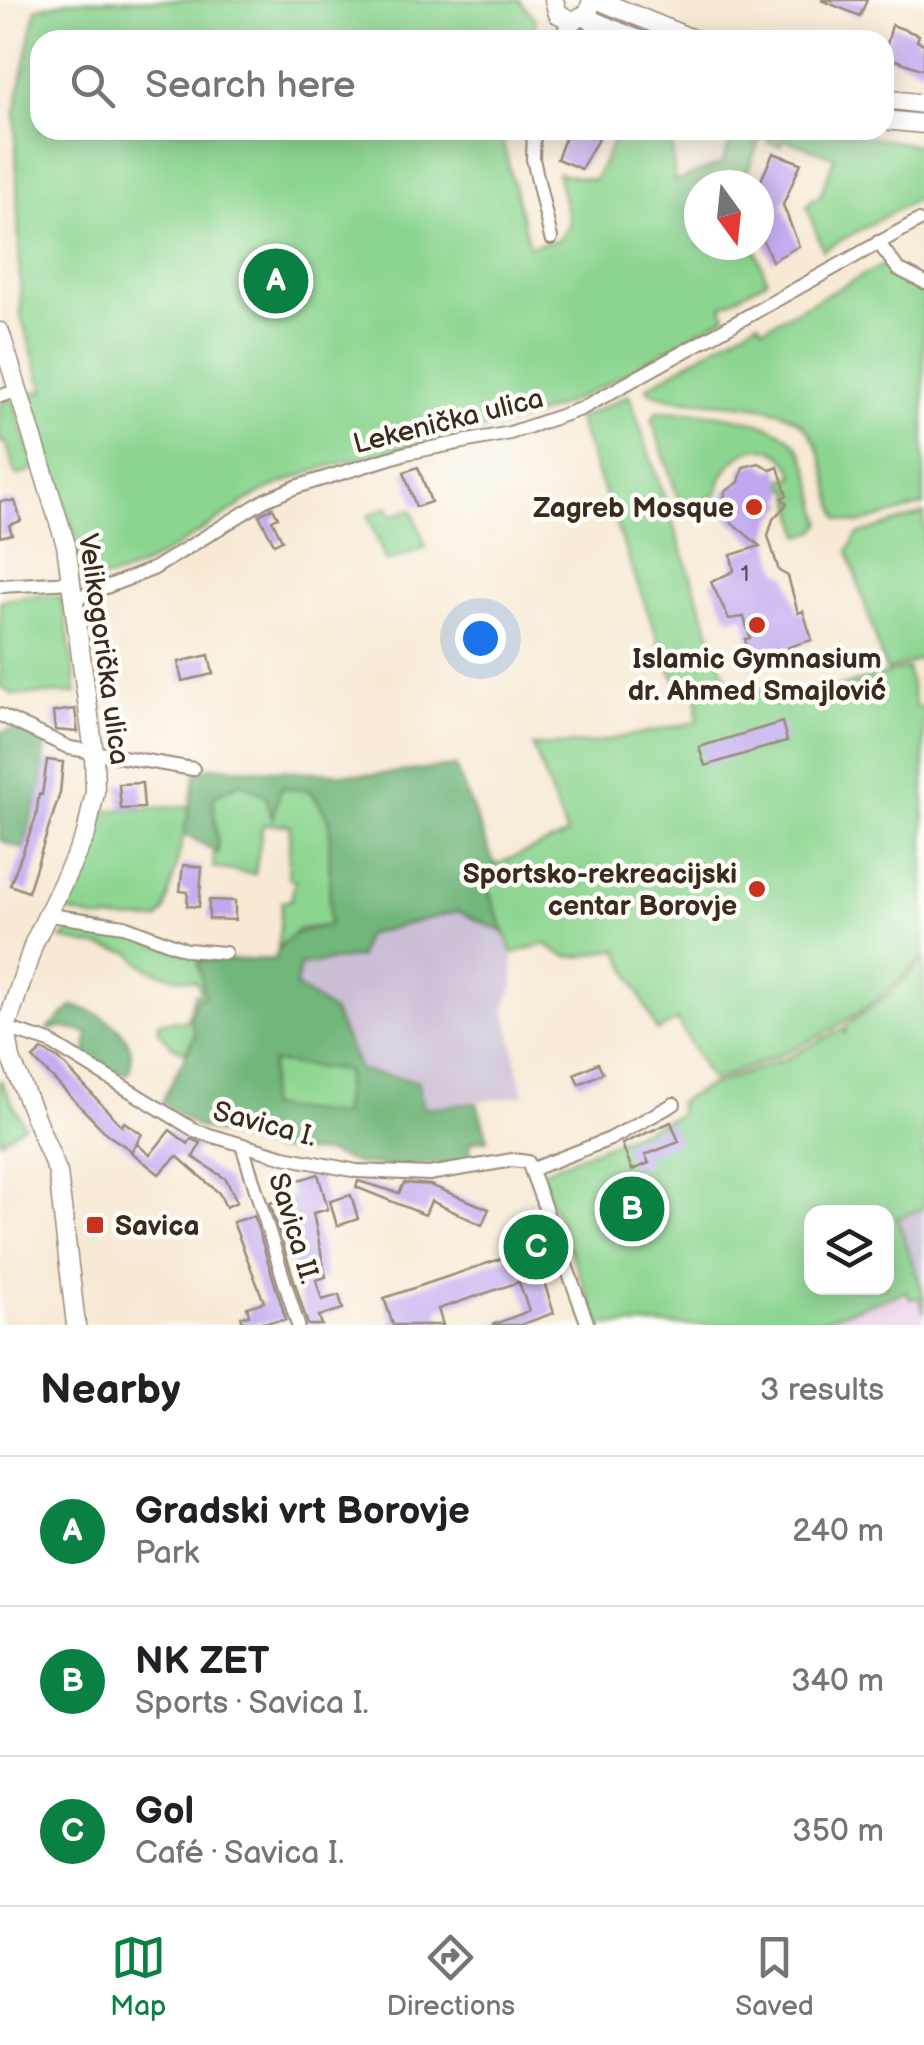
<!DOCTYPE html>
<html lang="en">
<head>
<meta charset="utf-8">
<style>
  :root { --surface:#fff; --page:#f6f6f6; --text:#202124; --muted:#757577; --line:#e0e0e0; --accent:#0b8043 }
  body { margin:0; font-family:"Balsamiq Sans",sans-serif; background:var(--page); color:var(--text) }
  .controls { position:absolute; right:30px; bottom:30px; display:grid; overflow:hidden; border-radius:20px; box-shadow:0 5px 25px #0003 }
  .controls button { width:90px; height:90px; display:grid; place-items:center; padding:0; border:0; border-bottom:2px solid var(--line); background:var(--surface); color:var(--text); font:50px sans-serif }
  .compass { position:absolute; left:684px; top:170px; width:90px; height:90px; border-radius:50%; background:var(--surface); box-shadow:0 5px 25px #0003; rotate:165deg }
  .you { position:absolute; left:480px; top:638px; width:35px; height:35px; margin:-25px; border:8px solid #fff; border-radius:50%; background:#1a73e8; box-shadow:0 0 0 15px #1a73e833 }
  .badge { display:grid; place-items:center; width:65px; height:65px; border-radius:50%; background:var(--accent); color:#fff; font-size:32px; font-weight:700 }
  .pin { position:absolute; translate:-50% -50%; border:5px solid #fff; box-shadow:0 2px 10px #0006 }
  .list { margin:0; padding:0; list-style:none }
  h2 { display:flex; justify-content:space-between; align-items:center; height:130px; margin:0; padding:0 40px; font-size:42px }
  h2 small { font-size:32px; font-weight:400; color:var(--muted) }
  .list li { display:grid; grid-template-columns:65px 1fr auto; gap:30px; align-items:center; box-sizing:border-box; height:150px; padding:0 40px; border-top:2px solid var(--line) }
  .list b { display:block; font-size:38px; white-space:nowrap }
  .list p { margin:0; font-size:32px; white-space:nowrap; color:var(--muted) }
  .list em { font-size:32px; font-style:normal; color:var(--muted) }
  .icon { flex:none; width:55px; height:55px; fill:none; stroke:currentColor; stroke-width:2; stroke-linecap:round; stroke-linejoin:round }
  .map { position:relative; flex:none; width:924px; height:1325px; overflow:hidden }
  .search { position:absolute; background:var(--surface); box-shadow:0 5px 25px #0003; left:30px; right:30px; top:30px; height:110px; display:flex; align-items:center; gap:25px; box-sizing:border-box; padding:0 35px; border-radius:30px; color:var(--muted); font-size:38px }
  .sheet { height:580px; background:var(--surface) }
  nav { display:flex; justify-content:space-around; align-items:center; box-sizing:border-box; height:140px; border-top:2px solid var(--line); background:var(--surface); font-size:28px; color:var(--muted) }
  nav a { display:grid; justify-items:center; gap:5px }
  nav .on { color:var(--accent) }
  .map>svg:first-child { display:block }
  .built { fill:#ecd1ea }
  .industrial { fill:#cbbfd5 }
  .green { fill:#8cd590; stroke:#648057; stroke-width:2.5; fill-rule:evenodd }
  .forest { fill:#71b67a; stroke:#56704c; stroke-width:2.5; fill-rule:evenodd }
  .building { fill:#c0a7f0 }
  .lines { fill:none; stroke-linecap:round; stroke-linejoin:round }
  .street-casing { stroke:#998a79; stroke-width:16 }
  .secondary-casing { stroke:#998a79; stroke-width:21 }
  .street { stroke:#fff; stroke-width:12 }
  .secondary { stroke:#fff; stroke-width:18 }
  .poi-dot { fill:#c8321e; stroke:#fdfcf7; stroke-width:4 }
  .labels { text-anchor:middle; stroke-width:9; stroke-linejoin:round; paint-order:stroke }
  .number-label { font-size:22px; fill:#5c4952 }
  .street-label { font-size:28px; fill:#3b2a1e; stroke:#fdfcf7 }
  .poi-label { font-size:28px; font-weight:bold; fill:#3b2a1e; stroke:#fdfcf7; text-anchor:end }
</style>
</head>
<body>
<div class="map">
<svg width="924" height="1325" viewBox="0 0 924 1325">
  <rect width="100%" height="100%" fill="#fdfcf7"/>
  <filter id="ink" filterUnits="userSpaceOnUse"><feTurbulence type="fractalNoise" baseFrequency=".01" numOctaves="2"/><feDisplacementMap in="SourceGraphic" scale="20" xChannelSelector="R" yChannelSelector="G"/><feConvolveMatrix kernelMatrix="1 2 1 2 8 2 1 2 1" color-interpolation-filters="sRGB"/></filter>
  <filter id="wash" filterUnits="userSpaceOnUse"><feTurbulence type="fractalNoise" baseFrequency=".0048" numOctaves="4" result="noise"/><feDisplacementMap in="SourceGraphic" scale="40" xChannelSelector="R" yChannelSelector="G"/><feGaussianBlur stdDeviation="2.25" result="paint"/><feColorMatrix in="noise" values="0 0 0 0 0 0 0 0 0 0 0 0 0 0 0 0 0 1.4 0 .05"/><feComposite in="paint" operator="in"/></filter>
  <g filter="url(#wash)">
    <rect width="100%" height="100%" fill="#f7e9d4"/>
    <!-- built -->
    <polygon class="built" points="916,1288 924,1306 924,1325 807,1325"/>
    <!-- industrial -->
    <g class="industrial">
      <polygon points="458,911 505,933 513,953 514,986 505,1007 524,1095 424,1108 417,1081 360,1071 333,1012 296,986 300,965 359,957 364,935"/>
      <polygon points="924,1208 924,1296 897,1217"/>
    </g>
    <!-- green -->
    <g class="green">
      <path d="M72 0H519L535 19V40H40V130H505L502 139 529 246 558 240 570 224 557 173 594 180 617 135 654 130 671 136 675 182 722 164 735 130H763L742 185H699V245H754L767 280 722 306 726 316C658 352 597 397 522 420 436 445 347 452 265 491 225 510 130 590 89 577L27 392H44L21 316 15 113 36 9Z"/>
      <polygon points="773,130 824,130 924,146 924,195 823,250 807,207 812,199 819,198 835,157 784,139 781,146 768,142"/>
      <path d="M883 265 901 281 924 289V505L858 524 839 519C829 493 826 460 812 436 784 389 692 412 649 391L647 387 758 321 763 328Z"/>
      <path d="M629 395 723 670 733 688 769 690 776 705 907 668 916 708 924 706V954C866 1021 793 1053 711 1081L677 1020 657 1031 618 949C587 953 571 967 546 944L513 953 488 889 495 865 567 835 533 746 594 743 697 722 698 691 685 695 668 666 577 419Z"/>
      <polygon points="12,399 36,470 16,476 6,442 0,443 0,403"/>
      <path d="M656 412C692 410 777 416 798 447 812 466 816 500 822 522L816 531 801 536 790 488 785 489 782 480 795 476C777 427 723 449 717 495L681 507 652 420Z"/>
      <polygon points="388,507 392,516 412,509 426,547 386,562 368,516"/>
      <polygon points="924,513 924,658 886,671 848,551 857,535"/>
      <polygon points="28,596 57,596 63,601 77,693 13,695 0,686 0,601"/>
      <polygon points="241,783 266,796 271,815 281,788 311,790 330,821 329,926 299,929 278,948 282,902 291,900 295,881 288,878 290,825 263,824 255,874 213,868 214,850 218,851 213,796"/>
      <polygon points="191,806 165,911 158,920 96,919 65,910 78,881 96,811"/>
      <path d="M79 925C125 929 163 950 208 959L198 961 205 996 190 1017 195 1035 185 1052 172 1046 159 1031V1022L187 1020 194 995 201 991 196 981C175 977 143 973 132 953L61 939Z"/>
      <path d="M924 959V1208L897 1218 924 1296V1313L919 1297 910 1299 907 1291 807 1325H600L539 1173 676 1116 680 1111 677 1103 706 1087 785 1059 842 1029 845 1033 846 1026 891 992ZM812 1212H886V1288H812Z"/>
      <polygon points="272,1061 347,1071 341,1116 266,1107"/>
      <polygon points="0,1079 24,1125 0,1141"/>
    </g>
    <!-- forest -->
    <g class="forest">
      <polygon points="16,728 46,744 41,788 23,849 0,840 0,733"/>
      <path d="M455 766 495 865 488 890 505 933 458 911 365 935 359 957 300 965 296 986 333 1012 360 1071 417 1081 424 1108 477 1103 488 1139 470 1142 471 1162 387 1166 359 1164 327 1153 272 1150 195 1126 162 1102 195 1036 190 1017 197 998 205 996 198 961 275 959C282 932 306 930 329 925L330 821 311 791 281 788 272 818 266 796 241 783 213 796 218 853 184 833 196 773 212 767 373 775ZM272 1062 347 1071 342 1115 267 1107Z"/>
      <path d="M73 1006C106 1014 142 1036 128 1074L109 1072 86 1057 88 1033 61 1027 47 1030Z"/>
    </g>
    <g id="blocks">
      <!-- building -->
      <g class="building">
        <polygon points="821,0 867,0 860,16"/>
        <polygon points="892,25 919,35 917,41 924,44 924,70 884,56"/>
        <polygon points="568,130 597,130 594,137 598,139 581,169 557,159"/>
        <polygon points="773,153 801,163 783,205 799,246 772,261 759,231 759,185"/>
        <polygon points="759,463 771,470 778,467 787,496 782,498 787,504 773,519 768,536 779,571 788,576 798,613 803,611 812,640 788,647 792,658 750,668 745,639 750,638 744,617 729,619 711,582 734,571 731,555 760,546 731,522 723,508 725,492 739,482 743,467"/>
        <polygon points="418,467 431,502 416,507 404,472"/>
        <polygon points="0,501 15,501 21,521 9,525 12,534 0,537"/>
        <polygon points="273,508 278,517 272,520 282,540 274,544 259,515"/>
        <polygon points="209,655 213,674 182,681 178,662"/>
        <polygon points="75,709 78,732 55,730 53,712"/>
        <polygon points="782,722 787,741 705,766 699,747"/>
        <polygon points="47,760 63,762 60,793 28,892 10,885 36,817 39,794 42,795"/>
        <polygon points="142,783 144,808 121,809 119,784"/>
        <polygon points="183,865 202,867 199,907 187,906 188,892 180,891"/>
        <polygon points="209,900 235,901 235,920 209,919"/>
        <polygon points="42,1050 59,1059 122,1126 124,1122 142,1134 132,1151 108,1135 33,1058"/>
        <polygon points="598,1063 603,1073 579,1084 574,1074"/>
        <polygon points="671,1122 679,1142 645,1155 649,1163 632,1170 622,1144"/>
        <polygon points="170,1130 188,1144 191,1139 201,1143 193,1157 226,1179 237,1202 226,1207 219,1193 177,1156 159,1174 131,1152 137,1144 150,1155"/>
        <polygon points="318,1174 328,1209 313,1213 326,1277 316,1280 322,1300 339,1295 343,1309 319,1316 322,1325 308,1325 270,1203 293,1196 289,1183"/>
        <polygon points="358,1181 399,1193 404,1183 430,1185 489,1209 482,1225 431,1201 425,1215 356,1187"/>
        <polygon points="351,1195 358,1219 337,1226 330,1201"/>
        <polygon points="254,1216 286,1320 244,1325 241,1317 249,1315 247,1307 264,1302 233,1222"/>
        <polygon points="533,1248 554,1313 520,1325 492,1325 529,1311 519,1282 438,1309 443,1325 393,1325 384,1298"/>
      </g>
    </g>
  </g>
  <g filter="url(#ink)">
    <use href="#blocks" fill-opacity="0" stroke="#998a79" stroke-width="2.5"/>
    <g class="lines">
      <!-- street casing -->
      <g class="street-casing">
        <g id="street">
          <polyline points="561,40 568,20"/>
          <polyline points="534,130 533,159 551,238"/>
          <polyline points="878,242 898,269 924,282"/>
          <polyline points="0,396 18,391"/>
          <polyline points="0,586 73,582"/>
          <polyline points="75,599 153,569 265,500 296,487 406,453 510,433 581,409 918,221"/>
          <polyline points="0,715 70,748 193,769"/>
          <polyline points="50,915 124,926 187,950 225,953"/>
          <polyline points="6,1028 50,1042 196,1131 284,1157 357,1171 429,1174 513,1160 528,1162 588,1325"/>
          <polyline points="242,1145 298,1325"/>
          <polyline points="533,1169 610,1139 674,1104"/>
        </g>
      </g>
      <!-- secondary casing -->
      <g class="secondary-casing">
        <g id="secondary">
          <polyline points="554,0 558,14 573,21 588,13 592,0"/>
          <polyline points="598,0 695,40"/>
          <polyline points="584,17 639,40"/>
          <polyline points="884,99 924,104"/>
          <polyline points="884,120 924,124"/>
          <polyline points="0,332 66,545 94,753 95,792 86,834 34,943 6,1028 11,1059 58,1173 76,1325"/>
        </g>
      </g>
      <!-- street -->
      <use href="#street" class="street"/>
      <!-- secondary -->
      <use href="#secondary" class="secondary"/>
    </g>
  </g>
  <!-- markers -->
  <g class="poi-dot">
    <circle cx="754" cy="507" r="10"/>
    <circle cx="757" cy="625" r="10"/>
    <circle cx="757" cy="889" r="10"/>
    <rect x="85" y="1215" width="20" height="20" rx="5"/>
  </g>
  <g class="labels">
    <!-- number labels -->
    <g class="number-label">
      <text x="745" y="581">1</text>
    </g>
    <!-- street labels -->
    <g class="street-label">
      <text transform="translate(448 420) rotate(-14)" y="10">Lekenička ulica</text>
      <text transform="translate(105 649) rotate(82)" y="10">Velikogorička ulica</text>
      <text transform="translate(265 1123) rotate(15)" y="10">Savica I.</text>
      <text transform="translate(295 1228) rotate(73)" y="10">Savica II.</text>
    </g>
    <!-- poi labels -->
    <g class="poi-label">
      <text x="734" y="517">Zagreb Mosque</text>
      <text x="757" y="668" text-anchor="middle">Islamic Gymnasium<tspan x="757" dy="32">dr. Ahmed Smajlović</tspan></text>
      <text x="737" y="883">Sportsko-rekreacijski<tspan x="737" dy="32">centar Borovje</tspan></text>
      <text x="115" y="1235" text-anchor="start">Savica</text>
    </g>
  </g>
</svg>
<div class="controls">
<button><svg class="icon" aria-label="layers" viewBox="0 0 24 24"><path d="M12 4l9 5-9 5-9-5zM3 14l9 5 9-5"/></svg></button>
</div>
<svg class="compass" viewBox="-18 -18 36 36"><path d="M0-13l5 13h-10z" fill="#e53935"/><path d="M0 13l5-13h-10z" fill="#757577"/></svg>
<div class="you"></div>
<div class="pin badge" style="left:276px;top:281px">A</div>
<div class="pin badge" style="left:632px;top:1209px">B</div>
<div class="pin badge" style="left:536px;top:1247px">C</div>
<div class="search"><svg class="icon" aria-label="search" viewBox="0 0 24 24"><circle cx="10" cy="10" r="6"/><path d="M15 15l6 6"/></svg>Search here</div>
</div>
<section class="sheet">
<h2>Nearby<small>3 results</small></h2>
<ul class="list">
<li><span class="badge">A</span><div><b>Gradski vrt Borovje</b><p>Park</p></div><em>240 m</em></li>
<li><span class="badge">B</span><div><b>NK ZET</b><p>Sports · Savica I.</p></div><em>340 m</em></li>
<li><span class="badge">C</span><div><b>Gol</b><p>Café · Savica I.</p></div><em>350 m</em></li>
</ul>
</section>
<nav>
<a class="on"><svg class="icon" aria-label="map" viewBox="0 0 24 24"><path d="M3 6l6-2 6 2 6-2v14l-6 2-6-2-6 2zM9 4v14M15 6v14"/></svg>Map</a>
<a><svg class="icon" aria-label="directions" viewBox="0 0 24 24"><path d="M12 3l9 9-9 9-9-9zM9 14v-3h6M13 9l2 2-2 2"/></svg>Directions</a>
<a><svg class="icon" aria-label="saved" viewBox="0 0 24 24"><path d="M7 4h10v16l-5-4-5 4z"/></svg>Saved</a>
</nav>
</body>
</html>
